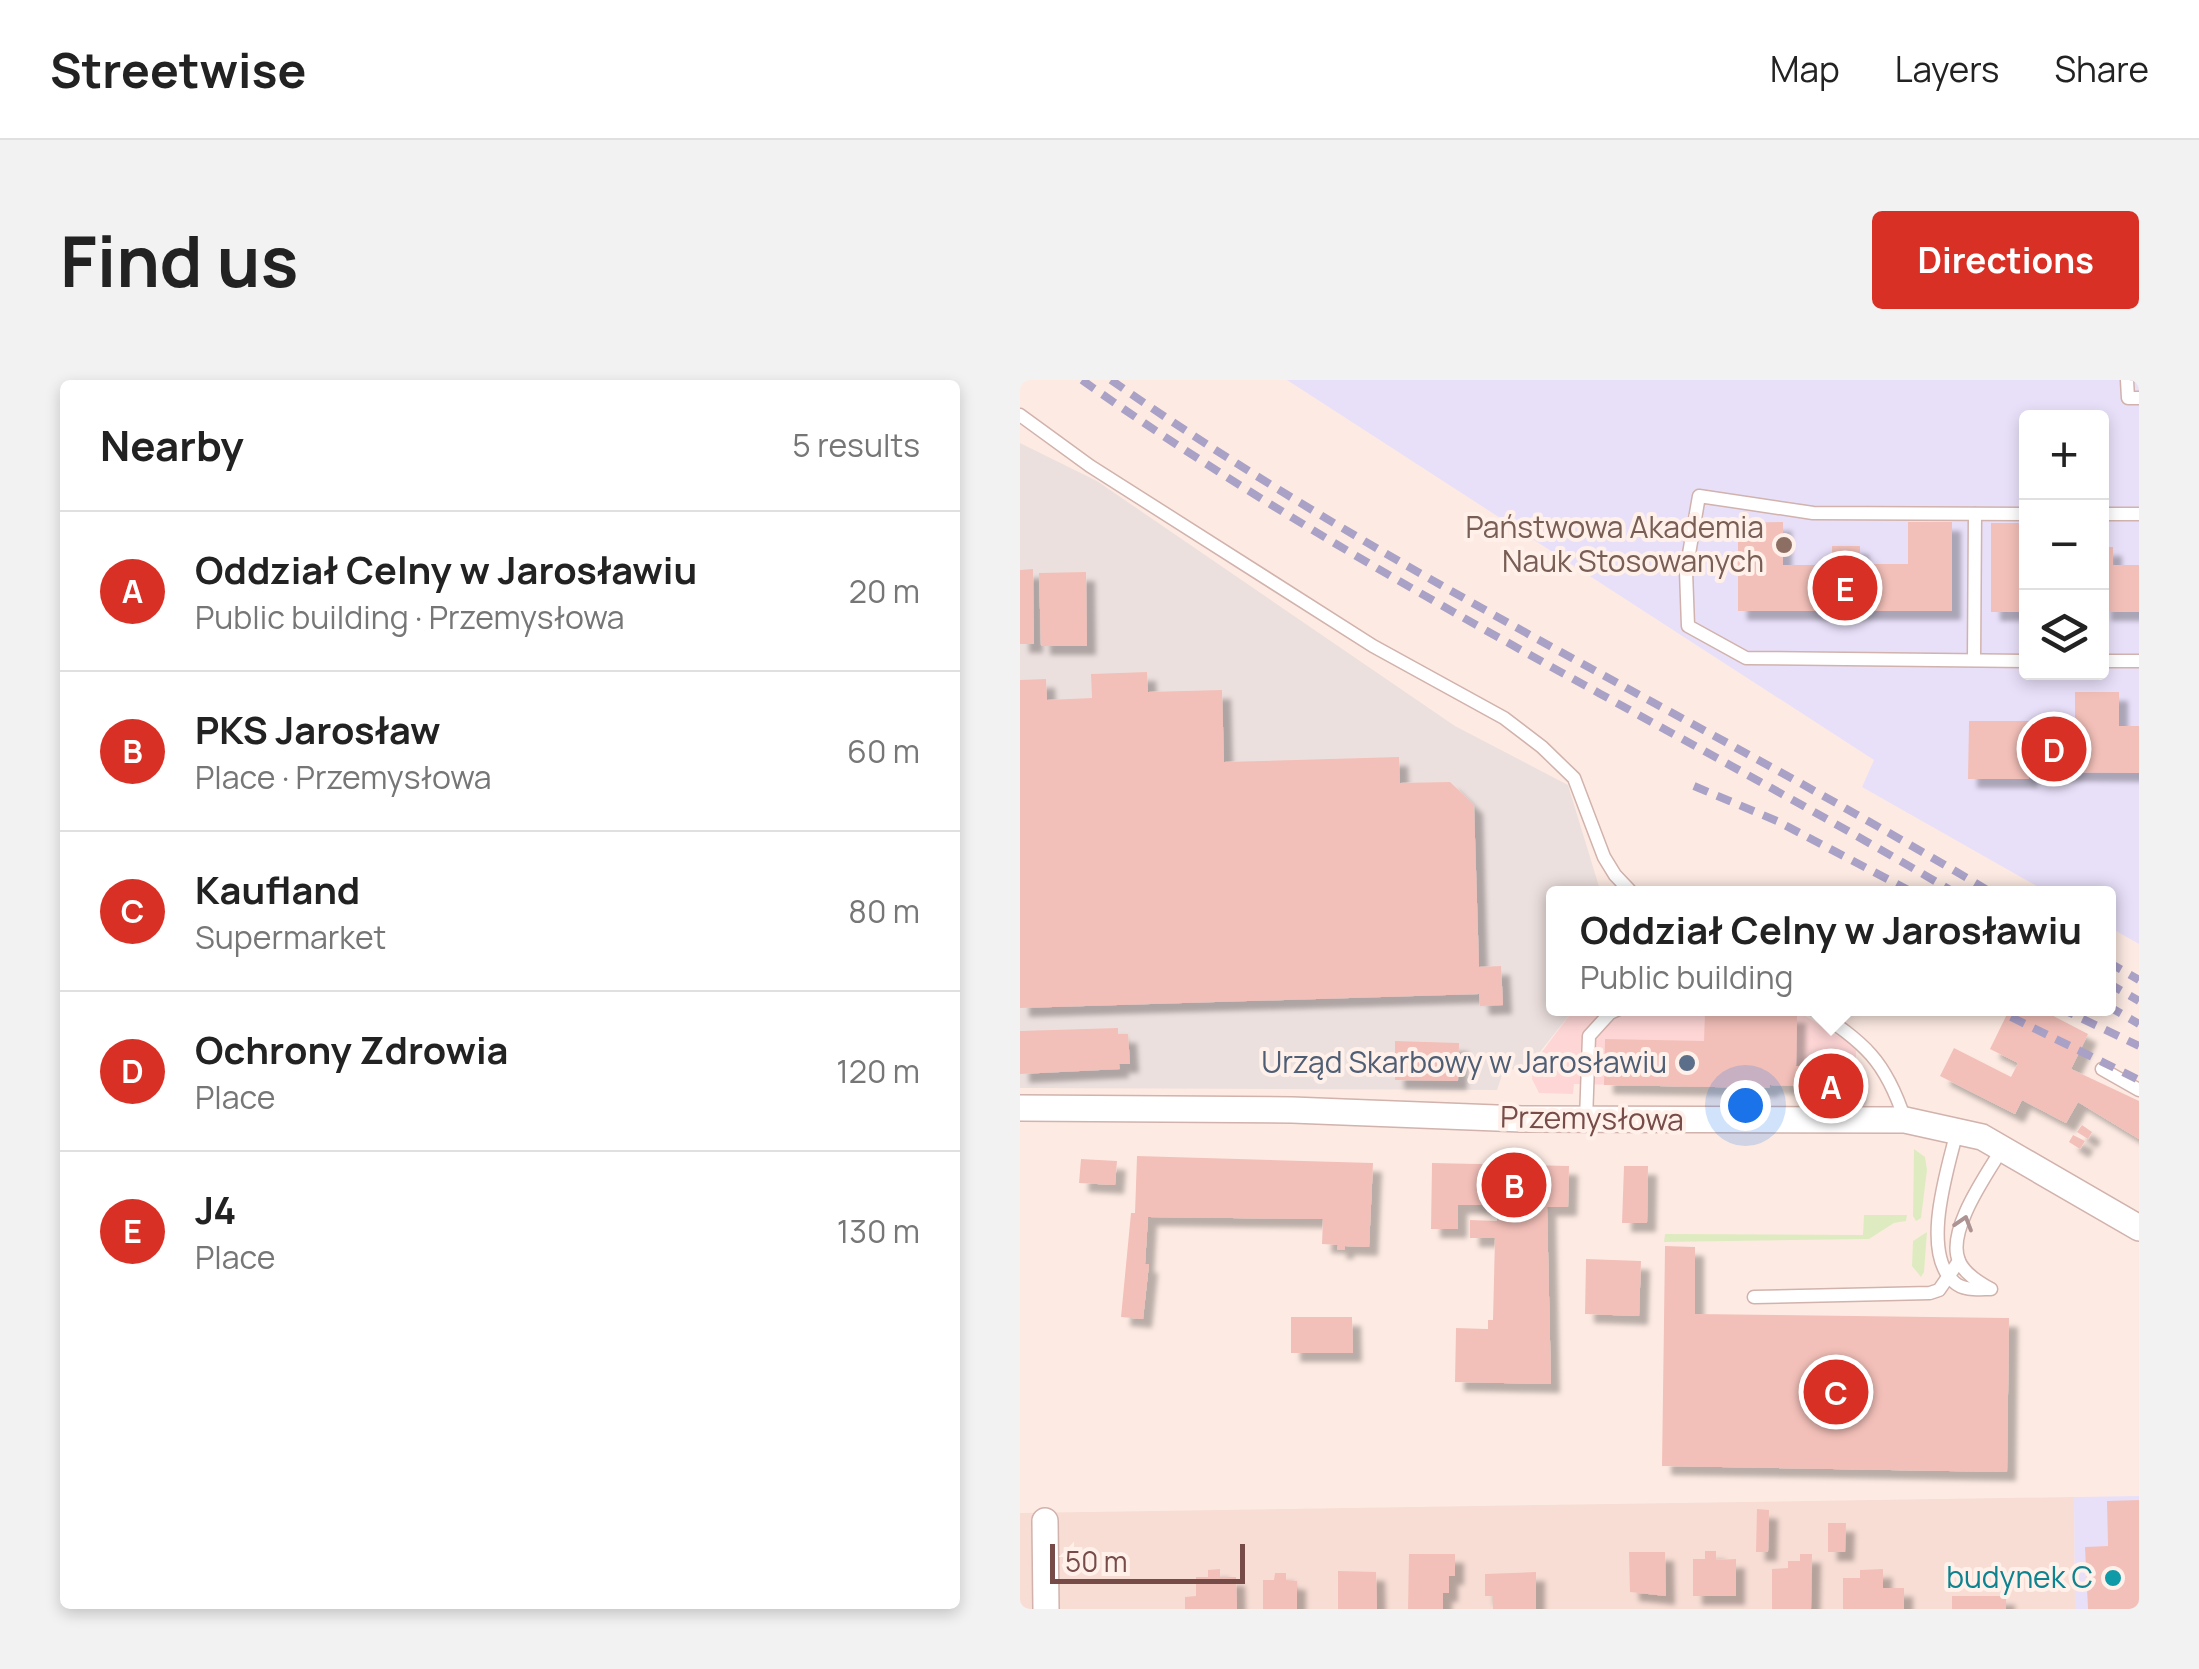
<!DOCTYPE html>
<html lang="en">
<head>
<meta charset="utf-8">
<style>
  :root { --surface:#fff; --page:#f2f2f2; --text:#222; --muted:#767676; --line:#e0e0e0; --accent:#d93025 }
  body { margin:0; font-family:Manrope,sans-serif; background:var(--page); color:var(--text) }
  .controls { position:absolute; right:30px; top:30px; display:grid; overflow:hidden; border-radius:10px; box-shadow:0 5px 15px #0003 }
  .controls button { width:90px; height:90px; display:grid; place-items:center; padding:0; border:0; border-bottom:2px solid var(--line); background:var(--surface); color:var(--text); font:50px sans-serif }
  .scale { position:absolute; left:30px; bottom:25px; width:195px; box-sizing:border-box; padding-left:10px; border:5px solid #764b48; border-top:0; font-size:28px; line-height:35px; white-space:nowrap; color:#764b48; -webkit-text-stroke:8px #fff0ea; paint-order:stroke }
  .you { position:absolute; left:725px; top:725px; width:35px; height:35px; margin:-25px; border:8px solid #fff; border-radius:50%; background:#1a73e8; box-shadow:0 0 0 15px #1a73e833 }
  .badge { display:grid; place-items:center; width:65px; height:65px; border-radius:50%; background:var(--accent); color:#fff; font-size:32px; font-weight:700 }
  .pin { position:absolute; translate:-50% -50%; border:5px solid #fff; box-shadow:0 2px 10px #0006 }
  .popup { position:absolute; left:526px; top:506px; width:570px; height:130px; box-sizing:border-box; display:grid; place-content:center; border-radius:10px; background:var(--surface); filter:drop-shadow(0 2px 8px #0005); font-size:32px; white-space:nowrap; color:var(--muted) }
  .popup b { font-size:38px; color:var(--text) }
  .popup::after { content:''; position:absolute; left:50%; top:100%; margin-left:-20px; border:20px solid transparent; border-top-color:var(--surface) }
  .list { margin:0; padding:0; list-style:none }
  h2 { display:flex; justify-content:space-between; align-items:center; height:130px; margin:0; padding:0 40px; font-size:42px }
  h2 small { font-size:32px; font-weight:400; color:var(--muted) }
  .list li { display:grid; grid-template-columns:65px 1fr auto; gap:30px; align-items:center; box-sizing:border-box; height:160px; padding:0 40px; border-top:2px solid var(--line) }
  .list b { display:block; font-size:38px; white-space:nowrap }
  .list p { margin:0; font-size:32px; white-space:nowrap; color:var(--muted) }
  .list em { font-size:32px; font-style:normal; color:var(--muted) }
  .icon { flex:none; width:55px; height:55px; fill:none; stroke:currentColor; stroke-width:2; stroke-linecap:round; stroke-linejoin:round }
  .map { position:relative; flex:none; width:1119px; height:1229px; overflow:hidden; border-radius:10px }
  header { display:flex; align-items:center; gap:60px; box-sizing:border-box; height:140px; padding:0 50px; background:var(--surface); border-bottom:2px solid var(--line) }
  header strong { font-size:48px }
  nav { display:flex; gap:55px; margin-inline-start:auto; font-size:35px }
  .intro { display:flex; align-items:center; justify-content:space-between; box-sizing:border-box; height:240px; padding:0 60px }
  h1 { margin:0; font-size:70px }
  .button { padding:25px 45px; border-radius:10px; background:var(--accent); color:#fff; font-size:35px; font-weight:700 }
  main { display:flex; gap:60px; padding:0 60px }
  aside { flex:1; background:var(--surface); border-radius:10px; box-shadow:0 5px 15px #0003 }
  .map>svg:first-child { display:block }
  .residential { fill:#f7ddd4 }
  .commercial { fill:#fed6d6 }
  .industrial { fill:#ece0de }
  .education { fill:#e8e0f9; fill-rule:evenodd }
  .green { fill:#deebc1 }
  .building { fill:#f3c0b9; filter:url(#shadow) }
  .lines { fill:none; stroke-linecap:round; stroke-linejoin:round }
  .service-casing { stroke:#d1b2ac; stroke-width:15 }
  .minor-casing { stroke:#d1b2ac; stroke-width:28 }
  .service { stroke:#fff; stroke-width:12 }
  .minor { stroke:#fff; stroke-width:25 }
  .rail { stroke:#aaa1c7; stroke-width:8; stroke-dasharray:15 10; stroke-linecap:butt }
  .oneway { stroke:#ad9391 }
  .education-dot { fill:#8d6e63; stroke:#fff0ea; stroke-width:4 }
  .service-dot { fill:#5c6f8a; stroke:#fff0ea; stroke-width:4 }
  .culture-dot { fill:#0f9aa8; stroke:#fff0ea; stroke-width:4 }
  .labels { text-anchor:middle; stroke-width:8; stroke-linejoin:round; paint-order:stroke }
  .education-label { font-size:30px; fill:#785e54; stroke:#fff0ea; text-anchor:end }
  .service-label { font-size:30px; fill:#4e5e75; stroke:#fff0ea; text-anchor:end }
  .street-label { font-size:30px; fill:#764b48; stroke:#fff0ea }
  .culture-label { font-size:30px; fill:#0d838f; stroke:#fff0ea; text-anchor:end }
</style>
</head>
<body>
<header>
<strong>Streetwise</strong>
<nav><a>Map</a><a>Layers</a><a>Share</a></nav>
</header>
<div class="intro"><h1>Find us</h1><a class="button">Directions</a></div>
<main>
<aside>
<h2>Nearby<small>5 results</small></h2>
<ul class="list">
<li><span class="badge">A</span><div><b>Oddział Celny w Jarosławiu</b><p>Public building · Przemysłowa</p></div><em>20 m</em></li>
<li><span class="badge">B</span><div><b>PKS Jarosław</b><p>Place · Przemysłowa</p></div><em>60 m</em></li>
<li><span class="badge">C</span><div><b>Kaufland</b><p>Supermarket</p></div><em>80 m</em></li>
<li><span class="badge">D</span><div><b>Ochrony Zdrowia</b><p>Place</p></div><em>120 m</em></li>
<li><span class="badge">E</span><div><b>J4</b><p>Place</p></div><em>130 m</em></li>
</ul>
</aside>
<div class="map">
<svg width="1119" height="1229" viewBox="0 0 1119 1229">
  <defs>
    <filter id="shadow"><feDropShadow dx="9" dy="9" stdDeviation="2.5" flood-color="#0004"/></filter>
  </defs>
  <rect width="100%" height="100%" fill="#fdebe3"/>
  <!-- residential -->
  <polygon class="residential" points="1054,1117 1055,1229 0,1229 0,1133"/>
  <!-- commercial -->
  <polygon class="commercial" points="554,629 774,629 836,667 836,717 775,716 775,706 750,705 749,708 554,704 553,714 519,713 512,699 513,684"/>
  <!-- industrial -->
  <polygon class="industrial" points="0,63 77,101 435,346 548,405 581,513 534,514 534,628 554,629 516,677 512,690 484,689 477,710 0,708"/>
  <!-- education -->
  <g class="education">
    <path d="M267 0H1119V564L1089 547 1088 514 1029 513 842 407 854 380ZM1006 38H1082V292H1006Z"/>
    <polygon points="1119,1116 1119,1229 1055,1229 1054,1117"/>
  </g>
  <!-- green -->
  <g class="green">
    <polygon points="894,769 905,777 907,790 901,838 896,841 893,836"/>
    <polygon points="844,835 887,835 886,841 874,843 849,859 644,862 645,854 843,855"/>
    <polygon points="907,852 904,892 901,897 892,886 893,861"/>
  </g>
  <!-- building -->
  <g class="building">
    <polygon points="763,142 763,185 812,185 812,166 840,166 840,184 888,184 888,142 932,142 932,231 718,231 718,143"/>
    <rect x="971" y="143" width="35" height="89"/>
    <polygon points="1082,167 1093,167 1093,185 1119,185 1119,232 1082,232"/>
    <polygon points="13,189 14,264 0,264 0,190"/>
    <polygon points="66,192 67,266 21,266 19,193"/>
    <polygon points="127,292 128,312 202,310 204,382 379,377 380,403 430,402 454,425 459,587 481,586 483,625 460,626 459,614 0,628 0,300 26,299 27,320 72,318 71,294"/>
    <polygon points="1055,312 1099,312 1099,346 1119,346 1119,393 1009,392 1009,399 948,399 949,341 1009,341 1009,346 1055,347"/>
    <polygon points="990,628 1018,628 1068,654 1051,689 1119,721 1119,759 1058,722 1046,743 1002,720 995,734 920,696 934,668 991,697 998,683 970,669"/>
    <polygon points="685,632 777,634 776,686 837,687 836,717 775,716 776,706 750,705 749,708 584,705 585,659 684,661"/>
    <polygon points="98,648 98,654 108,654 110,684 99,684 100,689 0,694 0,651"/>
    <polygon points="375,661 439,663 438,701 375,700"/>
    <polygon points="1062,745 1072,752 1068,759 1057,752"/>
    <polygon points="1053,755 1065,761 1060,769 1049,762"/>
    <polygon points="117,776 353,783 349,867 325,866 325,870 317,870 318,865 302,864 303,839 128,837 125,884 129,884 123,939 101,937 111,833 115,833"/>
    <polygon points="61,779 97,781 95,805 59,803"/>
    <polygon points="412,783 549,786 548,827 527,827 531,1004 435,1002 436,948 468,949 468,940 473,940 475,858 450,858 450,840 477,841 477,825 438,825 438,849 411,849"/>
    <polygon points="604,786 628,786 627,843 602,843"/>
    <polygon points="645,866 675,867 675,934 989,938 987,1092 642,1086"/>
    <polygon points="566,879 621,881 619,936 565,934"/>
    <polygon points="271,937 332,937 333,973 271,973"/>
    <polygon points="1119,1120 1119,1229 1068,1229 1065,1167 1088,1166 1087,1121"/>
    <polygon points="737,1129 749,1130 748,1172 736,1172"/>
    <polygon points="808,1143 826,1143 825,1172 808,1172"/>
    <polygon points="685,1171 696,1171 696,1180 716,1179 716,1216 673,1216 673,1179 685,1179"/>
    <polygon points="609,1172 645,1172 646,1216 610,1212"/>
    <polygon points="389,1174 435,1174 435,1196 429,1196 429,1213 423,1213 423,1229 388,1229"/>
    <polygon points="780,1174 792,1174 791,1229 752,1229 752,1189 768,1188 768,1181 780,1181"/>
    <polygon points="200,1189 200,1197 216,1197 217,1229 165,1229 165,1217 176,1216 176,1197 188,1197 188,1190"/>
    <polygon points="863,1189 863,1208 884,1208 884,1229 823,1229 823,1198 840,1198 840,1190"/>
    <polygon points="318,1191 356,1192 357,1229 318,1229"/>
    <polygon points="516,1192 516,1229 473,1229 473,1216 465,1216 465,1194"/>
    <polygon points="255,1193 266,1193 266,1200 277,1201 277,1229 243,1229 243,1200 254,1200"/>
    <rect x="932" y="1216" width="54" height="13"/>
  </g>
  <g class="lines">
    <!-- service casing -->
    <g class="service-casing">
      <g id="service">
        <polyline points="1107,0 1108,18 1119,18"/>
        <polyline points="0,35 70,86 353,266 484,338 522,367 554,398 584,477 595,495 613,514"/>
        <polyline points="1006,134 793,133 679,116 666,191 668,246 726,278 1006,281"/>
        <polyline points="1082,134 1119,134"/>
        <polyline points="954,280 955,134"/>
        <polyline points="1082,281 1119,281"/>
        <path d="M792 628C845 664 865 679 885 740"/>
        <polyline points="1082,689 1119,710"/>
        <polyline points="566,740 569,656 590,633 601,628"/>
        <path d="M937 751C928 788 900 872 934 902 943 911 959 909 971 909"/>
        <path d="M969 908C958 902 944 893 939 881 926 851 967 794 982 769"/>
        <polyline points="734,917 910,913 919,910 939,881"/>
      </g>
    </g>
    <!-- minor casing -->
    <g class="minor-casing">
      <g id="minor">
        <polyline points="0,728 272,730 502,739 885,740 962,757 1119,848"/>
        <polyline points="25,1141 26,1229"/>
      </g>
    </g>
    <!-- service -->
    <use href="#service" class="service"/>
    <!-- minor -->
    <use href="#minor" class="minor"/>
    <!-- rail -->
    <g class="rail">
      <path d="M62 0C338 196 646 342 937 514"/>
      <path d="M91 0C370 195 681 339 974 514"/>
      <polyline points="674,406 757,441 896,514"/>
      <polyline points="1088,582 1119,600"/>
      <polyline points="1088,603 1119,621"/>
      <polyline points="1088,626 1119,644"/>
      <polyline points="1040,628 1119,666"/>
      <polyline points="991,637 1119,700"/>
    </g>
  </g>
  <!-- one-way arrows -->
  <defs><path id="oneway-chevron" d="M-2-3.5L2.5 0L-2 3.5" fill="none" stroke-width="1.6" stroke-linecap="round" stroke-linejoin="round" transform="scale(2.5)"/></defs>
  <use class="oneway" href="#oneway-chevron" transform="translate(944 843) rotate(-73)"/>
  <!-- markers -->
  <circle class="education-dot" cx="764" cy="165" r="10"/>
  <circle class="service-dot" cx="667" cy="683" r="10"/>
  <circle class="culture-dot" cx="1093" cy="1198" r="10"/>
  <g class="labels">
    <!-- education labels -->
    <g class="education-label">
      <text x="744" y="158">Państwowa Akademia<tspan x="744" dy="34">Nauk Stosowanych</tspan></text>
    </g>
    <!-- service labels -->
    <g class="service-label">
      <text x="647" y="693">Urząd Skarbowy w Jarosławiu</text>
    </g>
    <!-- street labels -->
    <g class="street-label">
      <text transform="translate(572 739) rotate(1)" y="10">Przemysłowa</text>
    </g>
    <!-- culture labels -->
    <g class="culture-label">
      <text x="1073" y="1208">budynek C</text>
    </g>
  </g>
</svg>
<div class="controls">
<button>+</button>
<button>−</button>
<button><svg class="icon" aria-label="layers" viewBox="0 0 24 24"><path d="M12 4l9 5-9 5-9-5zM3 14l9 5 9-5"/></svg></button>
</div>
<div class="scale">50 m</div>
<div class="you"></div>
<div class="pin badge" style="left:811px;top:706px">A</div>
<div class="popup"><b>Oddział Celny w Jarosławiu</b>Public building</div>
<div class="pin badge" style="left:494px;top:805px">B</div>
<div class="pin badge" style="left:816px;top:1012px">C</div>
<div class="pin badge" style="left:1034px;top:369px">D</div>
<div class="pin badge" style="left:825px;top:208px">E</div>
</div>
</main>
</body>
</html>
